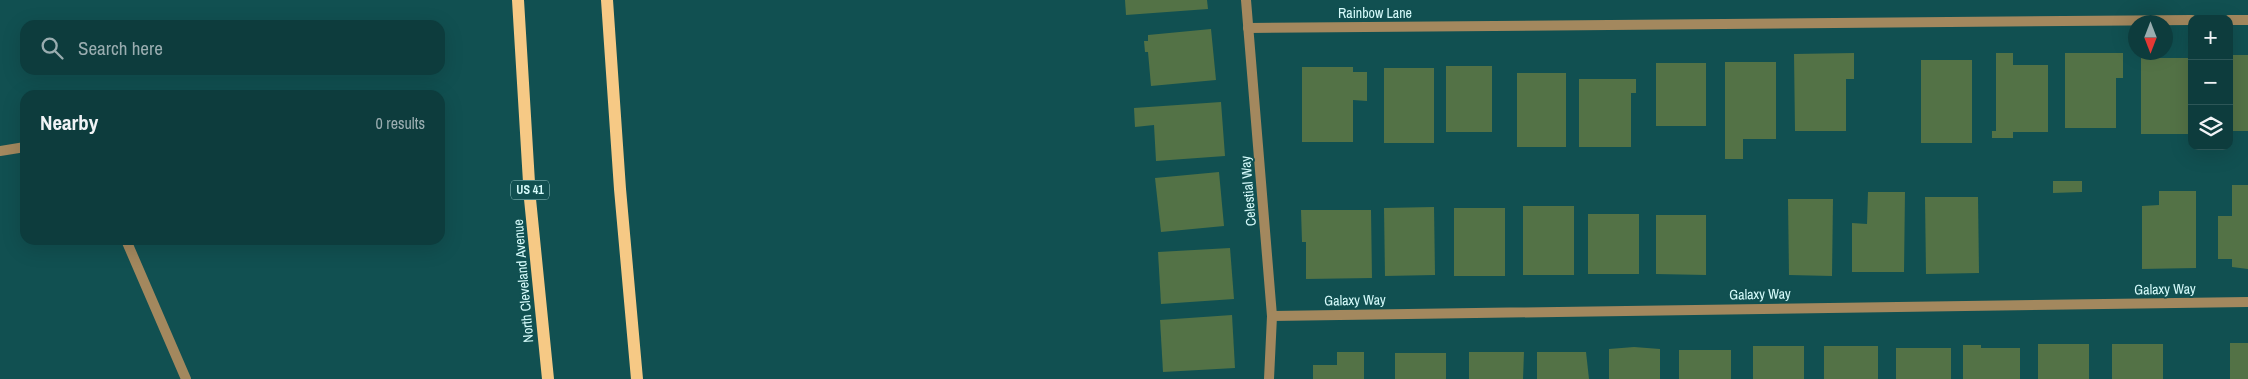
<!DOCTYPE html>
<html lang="en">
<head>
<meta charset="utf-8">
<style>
  :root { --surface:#0d3c3d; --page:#164344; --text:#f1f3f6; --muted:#9aadb0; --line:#2d5657 }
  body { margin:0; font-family:"Archivo Narrow",sans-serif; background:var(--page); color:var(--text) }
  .controls { position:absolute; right:15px; top:15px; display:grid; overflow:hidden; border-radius:10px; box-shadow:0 5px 20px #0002 }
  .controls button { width:45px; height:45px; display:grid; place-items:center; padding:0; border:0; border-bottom:1px solid var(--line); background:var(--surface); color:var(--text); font:25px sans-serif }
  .compass { position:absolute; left:2128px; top:15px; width:45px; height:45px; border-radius:50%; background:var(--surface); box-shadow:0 5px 20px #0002; rotate:180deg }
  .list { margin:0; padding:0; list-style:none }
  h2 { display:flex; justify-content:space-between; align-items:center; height:65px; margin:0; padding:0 20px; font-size:21px }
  h2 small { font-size:16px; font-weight:400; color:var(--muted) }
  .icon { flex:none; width:28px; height:28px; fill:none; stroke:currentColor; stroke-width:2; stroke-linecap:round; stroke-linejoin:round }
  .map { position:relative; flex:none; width:2248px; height:379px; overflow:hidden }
  .search { position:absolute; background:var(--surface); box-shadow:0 5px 20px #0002; left:20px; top:20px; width:425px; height:55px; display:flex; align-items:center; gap:12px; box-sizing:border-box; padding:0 18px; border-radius:15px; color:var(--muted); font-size:19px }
  .panel { position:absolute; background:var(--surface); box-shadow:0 5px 20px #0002; left:20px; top:90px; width:425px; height:155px; border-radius:15px }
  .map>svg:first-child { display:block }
  .building { fill:#537246 }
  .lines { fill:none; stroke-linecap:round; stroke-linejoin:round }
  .lane { stroke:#a3885e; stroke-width:10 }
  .street { stroke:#a3885e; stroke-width:10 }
  .primary { stroke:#f6c985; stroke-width:12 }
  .labels { text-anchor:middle; stroke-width:4; stroke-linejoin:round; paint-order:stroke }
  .shield { fill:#115051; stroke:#9bc8c8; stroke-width:1 }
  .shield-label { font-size:12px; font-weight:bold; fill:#d6fbfb }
  .street-label { font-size:14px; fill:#d6fbfb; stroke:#115051 }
</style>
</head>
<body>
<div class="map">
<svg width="2248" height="379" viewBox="0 0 2248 379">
  <rect width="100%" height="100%" fill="#115051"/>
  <!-- building -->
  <g class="building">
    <polygon points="1125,0 1207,0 1208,9 1126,15"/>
    <polygon points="1211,29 1216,80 1151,86 1148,52 1145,52 1144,41 1148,41 1148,35"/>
    <polygon points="1854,53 1854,79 1846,79 1846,131 1795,131 1794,54"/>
    <polygon points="1996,53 2013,53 2013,65 2048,65 2048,132 2013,132 2013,138 1992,138 1992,131 1996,131"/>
    <polygon points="2065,53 2123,53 2123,78 2116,78 2116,128 2065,128"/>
    <polygon points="2229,55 2248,55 2248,131 2231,131"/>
    <rect x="2141" y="58" width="51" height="76"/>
    <rect x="1921" y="60" width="51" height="83"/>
    <polygon points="1725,62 1776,62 1776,139 1743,139 1743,159 1725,159"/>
    <rect x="1656" y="63" width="50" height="63"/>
    <rect x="1446" y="66" width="46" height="66"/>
    <polygon points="1302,67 1353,67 1353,72 1367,72 1367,101 1353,100 1353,142 1302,142"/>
    <rect x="1384" y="68" width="50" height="75"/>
    <rect x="1517" y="73" width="49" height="74"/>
    <polygon points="1579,79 1636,79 1636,93 1631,93 1631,147 1579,147"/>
    <polygon points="1221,102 1225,156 1156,161 1154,125 1135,127 1134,108"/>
    <polygon points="1219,172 1224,226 1161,232 1155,178"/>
    <polygon points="2053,181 2082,181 2082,192 2053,193"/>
    <polygon points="2232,185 2248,185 2248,269 2232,267 2232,259 2218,259 2218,216 2232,216"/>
    <polygon points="2159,191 2196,191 2196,268 2142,269 2142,206 2159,205"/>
    <polygon points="1868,192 1905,192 1904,272 1852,272 1852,223 1867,224"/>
    <polygon points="1925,197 1978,197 1979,273 1926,274"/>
    <polygon points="1788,199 1833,199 1832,276 1789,275"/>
    <rect x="1523" y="206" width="51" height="69"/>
    <polygon points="1434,207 1435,275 1385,276 1384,208"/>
    <rect x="1454" y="208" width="51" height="68"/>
    <polygon points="1301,210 1371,210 1372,278 1306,279 1306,242 1302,242"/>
    <rect x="1588" y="214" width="51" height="60"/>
    <polygon points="1656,215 1706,215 1706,275 1656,274"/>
    <polygon points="1230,248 1234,299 1161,304 1158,252"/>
    <polygon points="1232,315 1235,368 1163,372 1160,320"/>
    <rect x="2230" y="343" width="18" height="36"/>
    <rect x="2038" y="344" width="51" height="35"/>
    <rect x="2112" y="344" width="51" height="35"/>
    <polygon points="1963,345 1981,345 1981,348 2020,348 2020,379 1963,379"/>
    <rect x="1753" y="346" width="51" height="33"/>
    <rect x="1824" y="346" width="54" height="33"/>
    <polygon points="1634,347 1660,349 1660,379 1609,379 1609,349"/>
    <rect x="1896" y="348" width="55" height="31"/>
    <rect x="1679" y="350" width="52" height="29"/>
    <polygon points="1337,352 1364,352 1364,379 1313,379 1313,365 1337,365"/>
    <polygon points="1469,352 1524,352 1523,379 1469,379"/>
    <polygon points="1537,352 1586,352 1589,379 1537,379"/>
    <rect x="1395" y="353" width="51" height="26"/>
  </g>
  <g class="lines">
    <!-- lane -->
    <g class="lane">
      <polyline points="0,151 25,147"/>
      <polyline points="126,240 186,379"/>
    </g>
    <!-- street -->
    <g class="street">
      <polyline points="1246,0 1272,316 1269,379"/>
      <polyline points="2229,20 2248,20"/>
      <polyline points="1248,28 2192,20"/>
      <polyline points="1272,316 2248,302"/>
    </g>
    <!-- primary -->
    <g class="primary">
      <polyline points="518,0 530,199 548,379"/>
      <polyline points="607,0 620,189 637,379"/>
    </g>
  </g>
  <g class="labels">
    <!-- shield labels -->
    <rect class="shield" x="511" y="180.5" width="38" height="19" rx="4"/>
    <g class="shield-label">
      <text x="530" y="194">US 41</text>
    </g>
    <!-- street labels -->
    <g class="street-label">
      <text x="1375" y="18">Rainbow Lane</text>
      <text transform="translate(1248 191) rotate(-95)" y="5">Celestial Way</text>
      <text transform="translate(523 281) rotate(-95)" y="5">North Cleveland Avenue</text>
      <text transform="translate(2165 289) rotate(-1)" y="5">Galaxy Way</text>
      <text transform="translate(1760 294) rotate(-1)" y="5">Galaxy Way</text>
      <text transform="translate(1355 300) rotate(-1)" y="5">Galaxy Way</text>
    </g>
  </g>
</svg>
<div class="controls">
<button>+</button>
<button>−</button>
<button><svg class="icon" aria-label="layers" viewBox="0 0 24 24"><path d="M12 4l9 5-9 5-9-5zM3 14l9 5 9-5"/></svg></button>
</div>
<svg class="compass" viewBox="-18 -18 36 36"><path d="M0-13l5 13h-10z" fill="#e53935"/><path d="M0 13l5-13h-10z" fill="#9aadb0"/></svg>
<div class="search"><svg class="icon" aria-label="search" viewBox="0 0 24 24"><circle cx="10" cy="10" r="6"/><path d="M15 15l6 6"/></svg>Search here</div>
<section class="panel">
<h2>Nearby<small>0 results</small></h2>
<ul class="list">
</ul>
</section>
</div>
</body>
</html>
